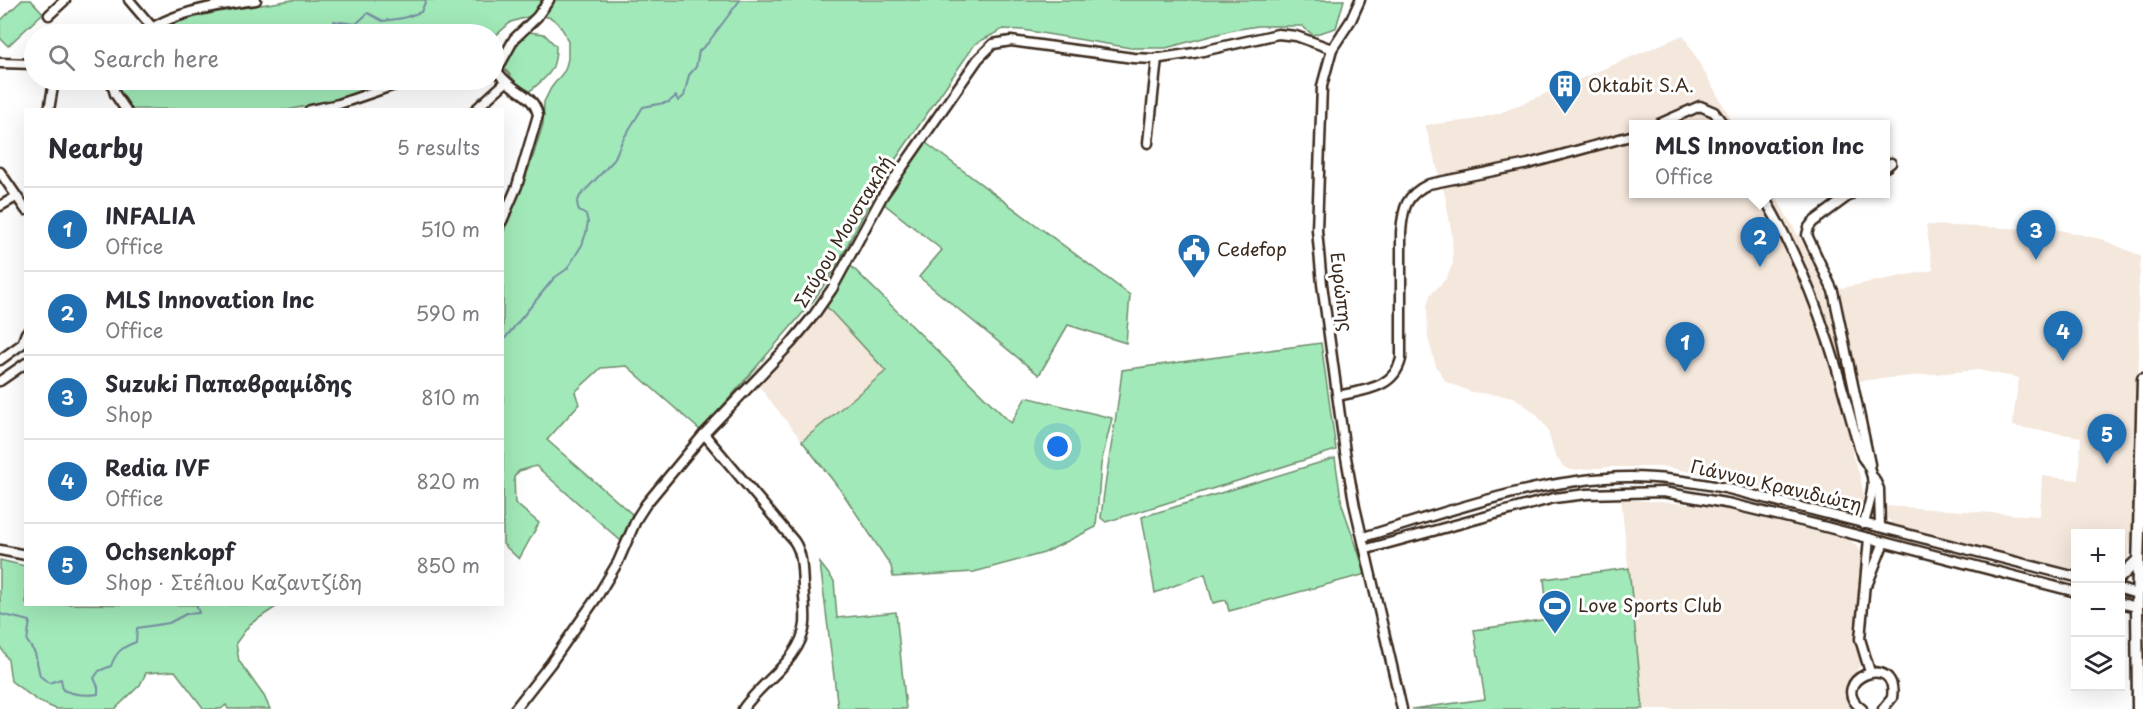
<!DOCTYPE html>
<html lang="en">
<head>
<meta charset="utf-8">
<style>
  :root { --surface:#fff; --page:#f7f7f7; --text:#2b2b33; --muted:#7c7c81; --line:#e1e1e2; --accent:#1f6fb2 }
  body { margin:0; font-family:"Playpen Sans",sans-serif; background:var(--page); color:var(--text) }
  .controls { position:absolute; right:18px; bottom:18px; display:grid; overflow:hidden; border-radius:0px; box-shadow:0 6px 24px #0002 }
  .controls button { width:54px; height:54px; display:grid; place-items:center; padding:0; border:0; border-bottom:2px solid var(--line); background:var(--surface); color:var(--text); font:30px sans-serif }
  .you { position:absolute; left:1058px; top:447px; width:21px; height:21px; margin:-15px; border:4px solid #fff; border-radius:50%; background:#1a73e8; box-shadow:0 0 0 9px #1a73e833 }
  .badge { display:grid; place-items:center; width:39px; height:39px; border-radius:50%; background:var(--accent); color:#fff; font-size:20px; font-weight:700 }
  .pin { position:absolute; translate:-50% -50px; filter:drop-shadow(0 2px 3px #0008) }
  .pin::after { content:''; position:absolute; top:32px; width:21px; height:18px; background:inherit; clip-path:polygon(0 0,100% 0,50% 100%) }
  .popup { position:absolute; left:1629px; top:120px; width:261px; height:78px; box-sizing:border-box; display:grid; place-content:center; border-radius:0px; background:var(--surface); filter:drop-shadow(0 2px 4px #0005); font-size:20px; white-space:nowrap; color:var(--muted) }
  .popup b { font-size:22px; color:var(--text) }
  .popup::after { content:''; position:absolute; left:50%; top:100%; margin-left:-12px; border:12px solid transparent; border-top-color:var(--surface) }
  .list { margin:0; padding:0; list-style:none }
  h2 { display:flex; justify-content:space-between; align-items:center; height:78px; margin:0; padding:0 24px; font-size:26px }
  h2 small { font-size:20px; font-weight:400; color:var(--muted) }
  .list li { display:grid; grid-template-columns:39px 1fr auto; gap:18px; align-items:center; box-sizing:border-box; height:84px; padding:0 24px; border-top:2px solid var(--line) }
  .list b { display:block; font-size:22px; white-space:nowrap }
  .list p { margin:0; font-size:20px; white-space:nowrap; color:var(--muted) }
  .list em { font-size:20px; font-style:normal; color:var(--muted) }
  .icon { flex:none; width:33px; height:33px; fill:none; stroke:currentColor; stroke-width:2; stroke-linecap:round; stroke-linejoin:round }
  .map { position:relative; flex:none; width:2143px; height:709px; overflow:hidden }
  .search { position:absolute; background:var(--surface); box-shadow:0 6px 24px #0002; left:24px; top:24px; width:480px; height:66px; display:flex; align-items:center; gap:15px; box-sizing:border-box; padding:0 21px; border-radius:33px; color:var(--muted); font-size:22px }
  .panel { position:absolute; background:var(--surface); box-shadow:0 6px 24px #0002; left:24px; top:108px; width:480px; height:498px; border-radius:0px }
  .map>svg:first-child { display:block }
  .built { fill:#f4e7dc }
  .green { fill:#a1e9b8; stroke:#6e8a6b; stroke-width:1.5 }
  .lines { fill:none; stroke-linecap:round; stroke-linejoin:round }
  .stream { stroke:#768ea3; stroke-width:2 }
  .minor-casing { stroke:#3b2a1e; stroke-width:13 }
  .major-casing { stroke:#3b2a1e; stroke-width:15 }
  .minor { stroke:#fff; stroke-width:8 }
  .major { stroke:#fff; stroke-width:10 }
  .labels { text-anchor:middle; stroke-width:6; stroke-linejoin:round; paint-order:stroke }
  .poi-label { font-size:18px; fill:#3b2a1e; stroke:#fff; text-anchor:start }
  .street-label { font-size:18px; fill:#3b2a1e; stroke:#fff }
</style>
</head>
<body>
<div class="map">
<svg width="2143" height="709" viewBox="0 0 2143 709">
  <rect width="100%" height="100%" fill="#fff"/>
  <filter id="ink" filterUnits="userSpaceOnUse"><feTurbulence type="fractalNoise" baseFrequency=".0167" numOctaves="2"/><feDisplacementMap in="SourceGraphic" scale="12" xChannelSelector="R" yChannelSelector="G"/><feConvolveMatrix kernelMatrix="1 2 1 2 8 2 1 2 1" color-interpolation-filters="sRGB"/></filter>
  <g filter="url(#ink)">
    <!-- built -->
    <g class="built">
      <polygon points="1683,35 1734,124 1634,124 1634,194 1774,194 1813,261 1829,301 1860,440 1852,455 1860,476 1865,502 1860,512 1752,485 1667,467 1610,467 1571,470 1564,467 1555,456 1547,428 1536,414 1514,397 1472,392 1446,382 1436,366 1428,338 1427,306 1430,295 1446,279 1453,263 1452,235 1445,195 1425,125 1473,120 1500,113"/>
      <polygon points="1926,225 2059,230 2101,239 2141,256 2138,294 2139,354 2133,525 2128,559 2121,566 2120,534 2076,534 2075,571 1895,526 1887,518 1885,506 2040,516 2042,476 2078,480 2081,437 2012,426 2019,378 1978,370 1857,381 1836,289 1933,270"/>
      <polygon points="826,306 886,371 802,441 758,385 794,347"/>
      <polygon points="1621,499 1712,506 1850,540 1857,547 1863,557 1857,600 1857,636 1860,655 1860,666 1849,681 1850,709 1643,709"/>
    </g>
    <!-- green -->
    <g class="green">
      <polygon points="22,0 31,0 43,13 8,46 0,38 0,21"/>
      <path d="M292 0H1344L1336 28 1313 35 1302 26H1258L1233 30 1166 48H1131L1023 30 1003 29 975 44 884 176 837 265 814 300 701 431 627 366 601 368 575 392 579 404 547 440 632 514 621 541 536 466 519 471 514 477 515 503 539 523 519 559 503 544V234L532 160 543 124 544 102 551 88 565 70 568 59V42L564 32 558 23 551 18 537 14 511 22 494 37V34H154C178 14 259 6 292 0Z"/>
      <path d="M529 32 544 34 556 46C556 71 549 75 530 91L519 86 505 69C510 52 516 43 529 32Z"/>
      <path d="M116 80H403L364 93 288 110 132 109C121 101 118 93 116 80Z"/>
      <polygon points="926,143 1130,295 1126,343 1068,325 1039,375 919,277 942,250 883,203"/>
      <polygon points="850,265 1011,423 1026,397 1112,418 1101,464 1096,527 1044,553 974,572 893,577 891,566 842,492 802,441 886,371 826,306"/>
      <path d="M1321 343 1336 450 1106 522 1101 518C1106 468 1117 420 1122 370Z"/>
      <polygon points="1335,458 1342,505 1366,574 1229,611 1226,600 1213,603 1205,574 1155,593 1142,517"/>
      <polygon points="0,560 25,566 26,604 279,605 250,624 236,643 239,661 264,696 270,709 228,709 226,705 221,709 204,709 175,671 146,673 140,685 115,709 56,709 38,701 11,681 8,660 0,646"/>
      <polygon points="820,563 834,581 837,618 896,612 906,709 838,709"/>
      <polygon points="1629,568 1643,709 1412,709 1485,699 1474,630 1548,619 1544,579"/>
    </g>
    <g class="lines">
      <!-- stream -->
      <g class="stream">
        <polyline points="332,34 334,21 356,24 368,13 383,21 403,18 421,12 426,0"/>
        <polyline points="170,80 179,80"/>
        <polyline points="145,83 161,80"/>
        <polyline points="502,342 554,278 567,269 582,245 586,233 588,222 586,215 579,211 577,203 580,196 614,160 622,141 643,107 669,102 676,96 678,101 684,96 689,75 696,67 699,51 707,44 740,0"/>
        <path d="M0 614 30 621 27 641 35 653 40 676 49 683 61 679 63 690C75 695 85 696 98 694V687L94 678 99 671 111 666C116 652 122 647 136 642L137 628 169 623 186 614 199 613 196 604"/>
      </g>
      <!-- minor casing -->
      <g class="minor-casing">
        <g id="minor">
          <polyline points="129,0 152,27"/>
          <polyline points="1360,0 1351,20 1332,49 1322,86 1317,230 1322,284 1345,452 1355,507 1402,709"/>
          <polyline points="49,15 65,0"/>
          <path d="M144 34C169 12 222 4 256 0"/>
          <polyline points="0,63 34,64"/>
          <path d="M494 66C497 71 501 77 506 81 518 93 534 96 538 115L517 186 502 221"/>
          <polyline points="497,70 514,39 537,17 549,0"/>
          <polyline points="111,80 115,94 126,110"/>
          <polyline points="49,110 53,87 52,80"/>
          <polyline points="310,110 339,104 409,80"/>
          <polyline points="475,110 506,82"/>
          <polyline points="1659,124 1700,106 1714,112 1723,124"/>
          <polyline points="1148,143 1157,58"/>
          <polyline points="1886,167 1891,163"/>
          <polyline points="0,172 26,210"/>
          <path d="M1762 194C1790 241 1811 289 1828 341 1841 379 1850 418 1862 457 1881 480 1870 497 1864 524"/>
          <polyline points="1851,194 1813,222 1809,227 1807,235 1833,291 1870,464"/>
          <polyline points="0,206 16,197"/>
          <polyline points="0,360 22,344 26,333"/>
          <polyline points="0,381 26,363"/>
          <path d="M1338 396C1363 390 1394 389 1401 359V232C1403 207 1406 195 1429 184L1528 164 1634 135"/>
          <path d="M704 434 794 541C803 554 802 571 803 586 804 599 806 611 805 624 801 660 762 681 743 709"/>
          <polyline points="1874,478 1879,489 1880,527"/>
          <path d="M1363 537C1451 511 1538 478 1630 477 1662 477 1694 482 1725 488L2076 577"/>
          <polyline points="1869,538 1860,639 1870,672"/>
          <polyline points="1367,549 1554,498 1587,494 1663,492 1731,504 1818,525 2076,592"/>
          <polyline points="0,550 26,555"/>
          <polyline points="1868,583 1884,542"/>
          <polyline points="2120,589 2137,594"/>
          <polyline points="2120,603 2137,607"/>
          <polyline points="515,709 551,663 597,597 618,562 637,518 646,504 704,434 791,343 814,315 832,289 883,195 978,59 993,44 1011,41 1133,58 1154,59 1194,53 1278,34 1296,36 1332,49"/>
          <path d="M1862 709C1824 681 1899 649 1892 698L1883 709"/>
        </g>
      </g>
      <!-- major casing -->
      <g class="major-casing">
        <g id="major">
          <polyline points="2120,577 2138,560"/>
          <polyline points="2138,709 2137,607 2143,379"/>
        </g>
      </g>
      <!-- minor -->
      <use href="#minor" class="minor"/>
      <!-- major -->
      <use href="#major" class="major"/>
    </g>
  </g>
  <!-- icons -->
  <defs>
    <g id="building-pin" transform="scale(1.725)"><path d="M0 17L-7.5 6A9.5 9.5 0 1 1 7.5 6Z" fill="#1f6fb2" stroke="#fff"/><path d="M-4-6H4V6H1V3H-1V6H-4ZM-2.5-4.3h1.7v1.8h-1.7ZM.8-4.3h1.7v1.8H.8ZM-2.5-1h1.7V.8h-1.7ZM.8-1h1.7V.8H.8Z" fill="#fff"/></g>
    <g id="civic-pin" transform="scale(1.725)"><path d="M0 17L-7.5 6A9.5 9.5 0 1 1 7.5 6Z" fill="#1f6fb2" stroke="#fff"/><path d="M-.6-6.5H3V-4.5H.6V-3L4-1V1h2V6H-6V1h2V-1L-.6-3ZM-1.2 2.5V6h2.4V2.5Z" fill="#fff"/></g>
    <g id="stadium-pin" transform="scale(1.725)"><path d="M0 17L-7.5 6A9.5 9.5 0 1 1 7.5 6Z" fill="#1f6fb2" stroke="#fff"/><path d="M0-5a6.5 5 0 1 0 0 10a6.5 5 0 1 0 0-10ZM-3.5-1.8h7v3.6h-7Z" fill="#fff"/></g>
  </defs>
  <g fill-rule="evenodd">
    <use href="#building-pin" x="1565" y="86"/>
    <use href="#civic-pin" x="1194" y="250"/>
    <use href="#stadium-pin" x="1555" y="606"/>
  </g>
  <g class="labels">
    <!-- poi labels -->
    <g class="poi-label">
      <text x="1588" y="92">Oktabit S.A.</text>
      <text x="1217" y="256">Cedefop</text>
      <text x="1578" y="612">Love Sports Club</text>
    </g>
    <!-- street labels -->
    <g class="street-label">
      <text transform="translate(844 232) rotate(-59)" y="6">Σπύρου Μουστακλή</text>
      <text transform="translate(1341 292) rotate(83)" y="6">Ευρώπης</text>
      <text transform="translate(1776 486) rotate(13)" y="6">Γιάννου Κρανιδιώτη</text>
    </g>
  </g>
</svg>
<div class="controls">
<button>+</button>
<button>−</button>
<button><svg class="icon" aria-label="layers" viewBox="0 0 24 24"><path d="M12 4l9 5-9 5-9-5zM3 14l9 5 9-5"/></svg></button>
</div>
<div class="you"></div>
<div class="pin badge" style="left:1685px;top:372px">1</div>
<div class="pin badge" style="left:1760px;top:267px">2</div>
<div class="popup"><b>MLS Innovation Inc</b>Office</div>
<div class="pin badge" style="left:2036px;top:260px">3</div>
<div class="pin badge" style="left:2063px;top:361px">4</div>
<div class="pin badge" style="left:2107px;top:464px">5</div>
<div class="search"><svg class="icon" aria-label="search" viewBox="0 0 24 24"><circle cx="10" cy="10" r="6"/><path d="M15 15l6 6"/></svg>Search here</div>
<section class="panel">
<h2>Nearby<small>5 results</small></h2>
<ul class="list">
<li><span class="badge">1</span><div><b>INFALIA</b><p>Office</p></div><em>510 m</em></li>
<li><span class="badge">2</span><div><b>MLS Innovation Inc</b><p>Office</p></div><em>590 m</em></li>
<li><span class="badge">3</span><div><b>Suzuki Παπαβραμίδης</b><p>Shop</p></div><em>810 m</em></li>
<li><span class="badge">4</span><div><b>Redia IVF</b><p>Office</p></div><em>820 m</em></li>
<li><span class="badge">5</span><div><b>Ochsenkopf</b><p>Shop · Στέλιου Καζαντζίδη</p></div><em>850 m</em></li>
</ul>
</section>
</div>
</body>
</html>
